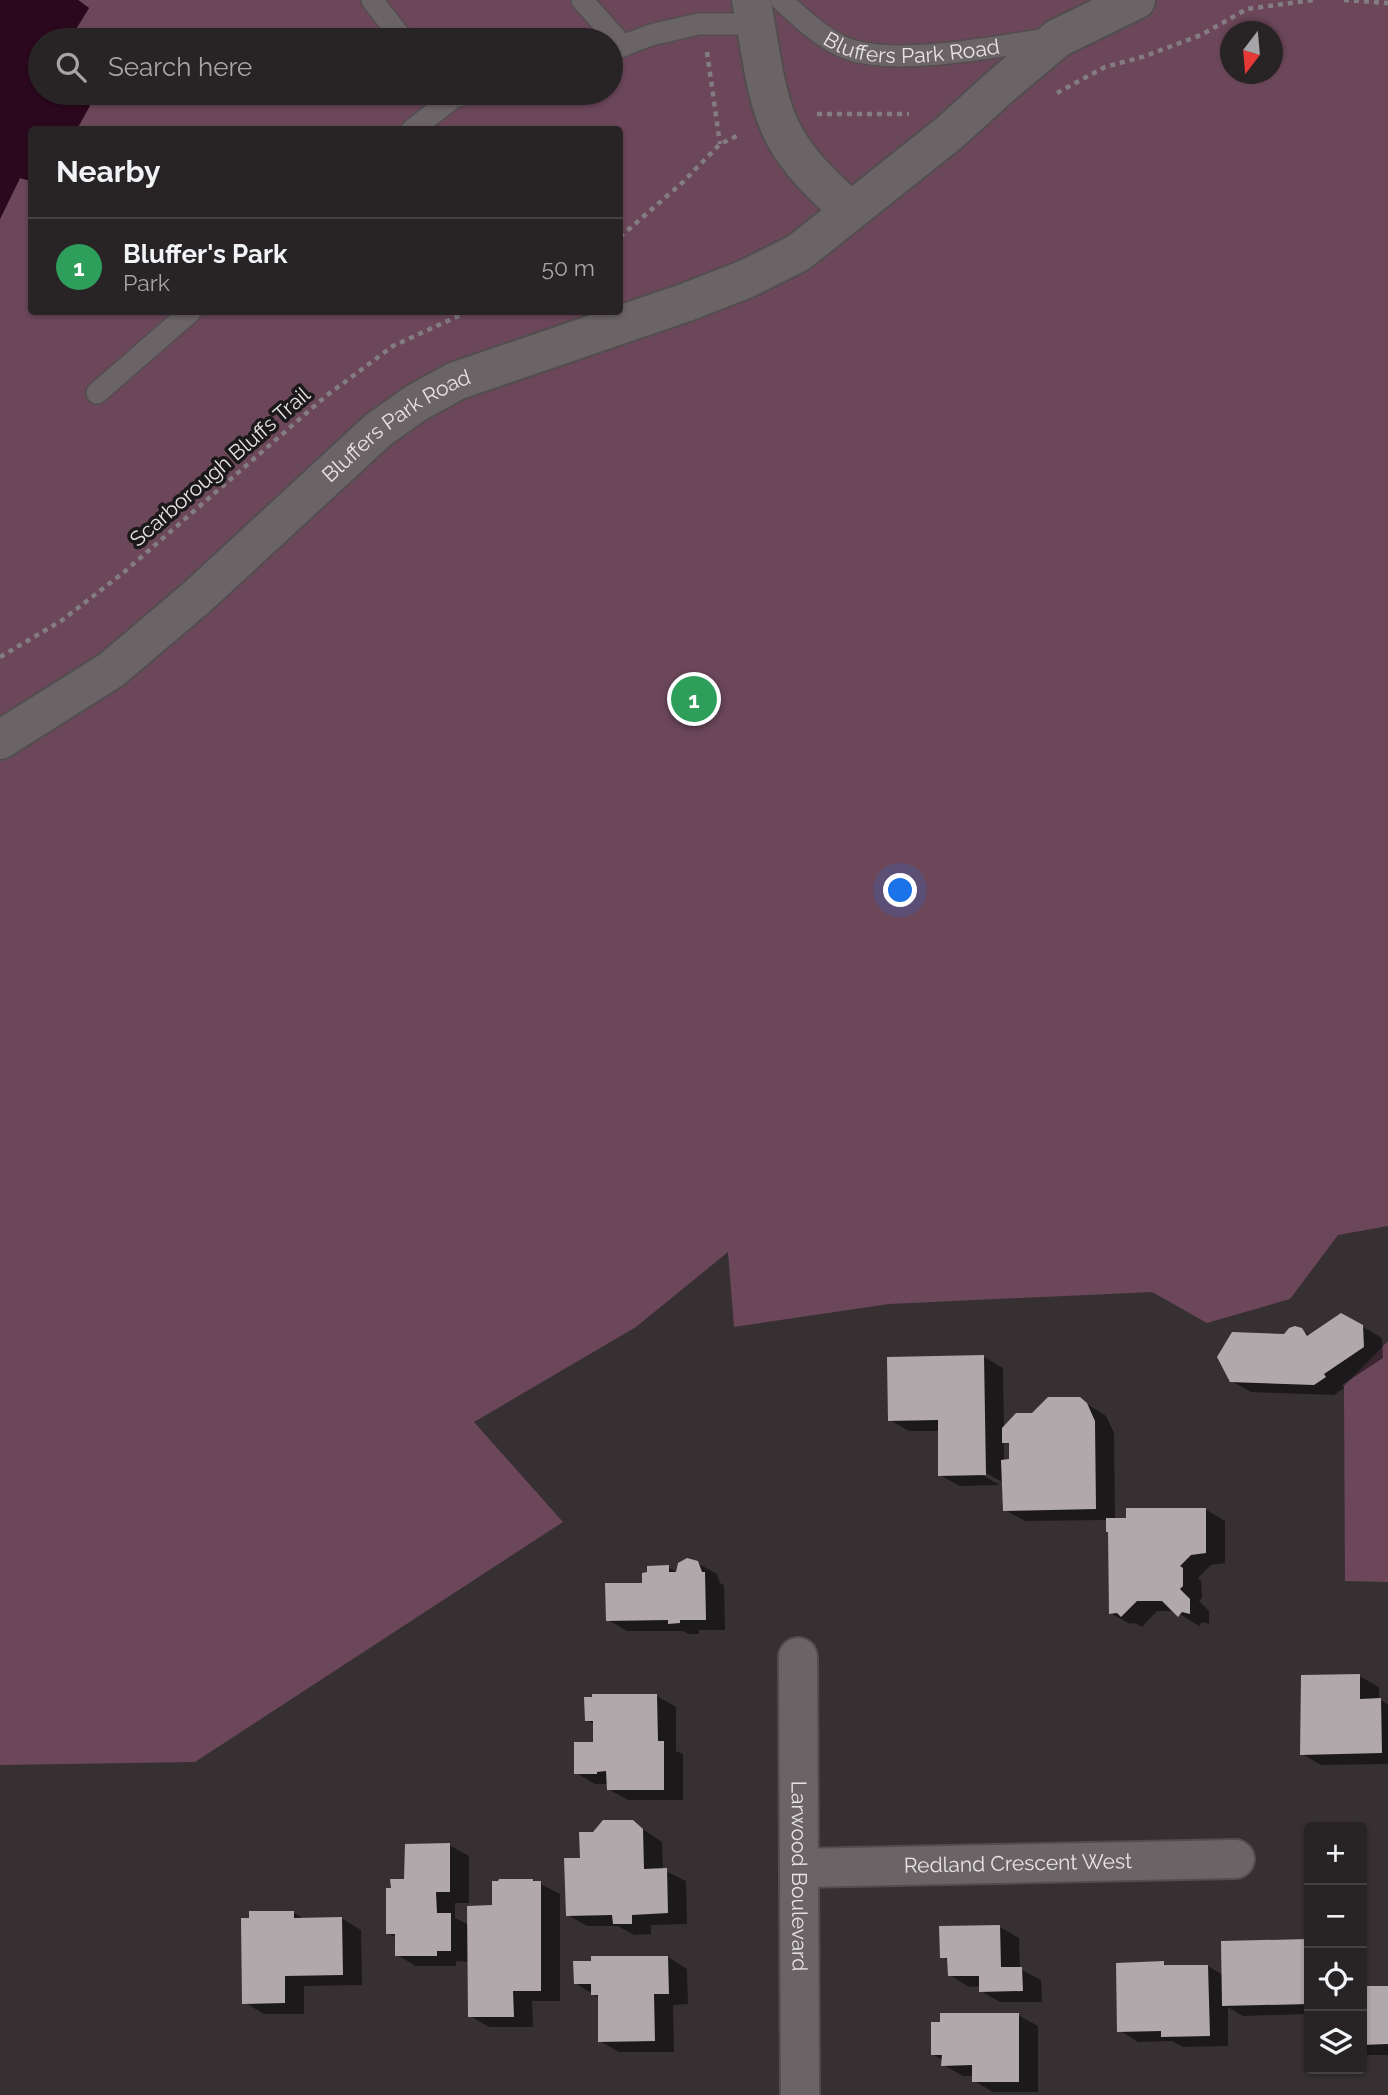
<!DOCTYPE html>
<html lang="en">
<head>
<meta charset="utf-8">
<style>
  :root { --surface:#282426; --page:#302c2e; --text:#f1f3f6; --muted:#a5a4a7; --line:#444143; --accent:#39d4a5 }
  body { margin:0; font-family:Raleway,sans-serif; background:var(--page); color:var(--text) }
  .controls { position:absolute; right:21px; bottom:21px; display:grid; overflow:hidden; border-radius:7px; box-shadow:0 2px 5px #0004 }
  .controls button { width:63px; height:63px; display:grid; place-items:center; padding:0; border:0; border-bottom:2px solid var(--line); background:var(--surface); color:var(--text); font:35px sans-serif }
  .compass { position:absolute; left:1220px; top:21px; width:63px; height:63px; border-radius:50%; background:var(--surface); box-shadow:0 2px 5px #0004; rotate:196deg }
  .you { position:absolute; left:901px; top:891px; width:24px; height:24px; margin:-18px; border:5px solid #fff; border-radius:50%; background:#1a73e8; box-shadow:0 0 0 10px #1a73e833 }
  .badge { display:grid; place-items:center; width:46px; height:46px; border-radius:50%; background:var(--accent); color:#fff; font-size:23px; font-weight:700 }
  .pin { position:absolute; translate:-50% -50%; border:4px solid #fff; box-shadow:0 2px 7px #0006 }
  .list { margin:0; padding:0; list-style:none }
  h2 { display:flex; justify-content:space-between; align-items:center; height:91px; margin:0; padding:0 28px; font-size:30px }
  h2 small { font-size:23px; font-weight:400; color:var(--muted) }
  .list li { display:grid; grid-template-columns:46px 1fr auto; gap:21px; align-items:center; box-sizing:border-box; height:98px; padding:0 28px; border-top:2px solid var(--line) }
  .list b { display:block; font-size:26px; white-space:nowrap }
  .list p { margin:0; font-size:23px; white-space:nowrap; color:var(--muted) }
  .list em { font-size:23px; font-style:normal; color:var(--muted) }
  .icon { flex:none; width:38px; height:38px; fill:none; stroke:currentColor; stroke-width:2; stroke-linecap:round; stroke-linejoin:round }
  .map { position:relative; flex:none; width:1388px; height:2095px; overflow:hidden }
  .search { position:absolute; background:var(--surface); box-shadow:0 2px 5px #0004; left:28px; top:28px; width:595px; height:77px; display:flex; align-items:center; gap:18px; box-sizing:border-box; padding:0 24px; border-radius:38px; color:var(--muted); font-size:26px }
  .panel { position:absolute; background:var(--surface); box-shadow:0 2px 5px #0004; left:28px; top:126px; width:595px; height:189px; border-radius:7px }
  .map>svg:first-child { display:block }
  .green { fill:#6c475a; fill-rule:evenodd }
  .water { fill:#2c081e }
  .shadow { fill:#0007; fill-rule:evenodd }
  .building { fill:#b1a8ac }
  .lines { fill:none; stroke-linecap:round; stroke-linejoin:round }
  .service-casing { stroke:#524d4f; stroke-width:24 }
  .minor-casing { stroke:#524d4f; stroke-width:42 }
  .path { stroke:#837d80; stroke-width:4.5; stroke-dasharray:5 5; stroke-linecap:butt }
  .service { stroke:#6b6467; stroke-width:21 }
  .minor { stroke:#6b6467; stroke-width:38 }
  .labels { text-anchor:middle; stroke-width:7; stroke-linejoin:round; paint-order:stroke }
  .street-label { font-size:21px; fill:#e7e3e5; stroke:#1c191a }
</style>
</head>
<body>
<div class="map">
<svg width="1388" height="2095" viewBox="0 0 1388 2095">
  <rect width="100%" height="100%" fill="#363033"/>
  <!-- green -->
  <g class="green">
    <path d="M78 0H1388V1226L1338 1235 1290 1299 1207 1323 1152 1292 889 1304 734 1327 728 1252 636 1327 474 1422 563 1522 195 1762 0 1765V219L20 178 31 181 32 312H620V130L77 129 97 93H611V40H90L76 29 89 8ZM1230 32H1272V74H1230Z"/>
    <polygon points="1388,1341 1388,1582 1345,1581 1344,1386"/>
  </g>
  <!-- water -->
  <polygon class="water" points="0,0 78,0 89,8 76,29 90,40 40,40 40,93 97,93 77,129 32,130 31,181 20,178 0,219"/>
  <!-- shadow -->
  <g class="shadow">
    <polygon points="1342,1315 1382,1338 1383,1358 1342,1385 1344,1388 1334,1395 1251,1392 1231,1381 1285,1336 1301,1330 1310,1335"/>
    <path d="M984 1357 1003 1368 1004 1429 1033 1415 1079 1399 1106 1416 1114 1433 1115 1520 1205 1509 1225 1521V1563L1211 1565 1198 1578 1201 1581 1202 1598 1199 1601 1209 1611V1624L1202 1622 1199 1626 1175 1611H1157L1142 1627 1135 1623 1130 1624 1110 1613V1532L1107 1520 1025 1521 1005 1510 1004 1483 979 1469 977 1472 1000 1485 960 1486 940 1475 939 1431H909L890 1420ZM1004 1442 1010 1445V1461H1004Z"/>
    <polygon points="697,1563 717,1574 720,1583 724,1585 725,1630 699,1630 699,1634 689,1634 683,1631 627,1631 608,1620 644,1584 668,1567 678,1573"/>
    <polygon points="1359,1676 1379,1687 1379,1699 1388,1705 1388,1764 1321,1765 1302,1754"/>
    <polygon points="657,1696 676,1707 676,1751 683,1754 683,1800 628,1800 608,1789 608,1784 595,1784 576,1773 595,1744 594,1724 586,1720"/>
    <polygon points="632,1822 662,1842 663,1870 686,1881 687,1924 651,1925 651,1934 634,1935 618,1926 587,1926 568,1915 582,1859 594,1834"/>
    <polygon points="449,1845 469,1856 469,1903 455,1903 455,1918 469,1925 533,1880 560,1894 560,2001 532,2001 533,2027 489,2027 470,2016 469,1962 456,1961 456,1966 416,1966 397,1955 397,1938 387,1933 393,1890"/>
    <polygon points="294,1913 305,1919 341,1918 361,1930 362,1985 304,1986 304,2014 264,2014 244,2002"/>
    <polygon points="1000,1927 1019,1938 1020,1969 1041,1980 1042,2002 1000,2002 981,1991 981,1986 969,1987 950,1975 949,1961 942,1957"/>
    <polygon points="1309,1941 1309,2014 1243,2016 1228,2007 1228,2046 1183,2047 1172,2041 1138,2042 1119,2030 1163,1963 1170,1967 1208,1966 1223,1975 1223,1943"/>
    <polygon points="668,1957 687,1969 688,2004 673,2005 674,2052 619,2052 600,2041 599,1998 575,1983"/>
    <polygon points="1388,1987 1388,2055 1363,2055 1362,1988"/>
    <polygon points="1018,2015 1038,2026 1038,2092 993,2092 974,2081 974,2076 963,2076 943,2065 943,2060 932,2054"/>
  </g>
  <!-- building -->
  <g class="building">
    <polygon points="1341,1313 1363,1325 1364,1347 1324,1374 1326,1377 1314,1385 1230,1382 1217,1357 1232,1332 1284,1334 1289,1328 1295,1326 1302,1328 1307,1336"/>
    <polygon points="984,1355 986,1475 938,1476 938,1420 888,1421 887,1357"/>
    <polygon points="1048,1397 1080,1397 1087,1403 1095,1421 1096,1509 1003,1511 1001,1460 1009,1459 1009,1443 1002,1443 1002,1428 1016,1413 1032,1413"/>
    <polygon points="1126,1508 1206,1508 1206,1553 1191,1555 1180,1566 1183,1568 1183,1586 1180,1589 1190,1599 1190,1614 1182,1612 1178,1617 1162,1601 1137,1601 1121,1617 1117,1613 1109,1614 1108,1532 1106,1532 1106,1518 1126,1518"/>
    <polygon points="687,1558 698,1561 702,1572 705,1572 706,1620 680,1620 680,1623 668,1624 668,1620 606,1621 605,1583 642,1583 642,1573 647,1572 647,1566 669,1565 669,1572 676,1572 678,1563"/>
    <polygon points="1360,1674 1360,1699 1381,1698 1382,1753 1300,1755 1301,1675"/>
    <polygon points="592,1694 657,1694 658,1741 664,1741 664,1790 607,1790 606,1771 597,1772 597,1774 574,1774 574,1742 593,1742 593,1721 585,1721 584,1697 592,1697"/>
    <polygon points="603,1820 633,1820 643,1829 644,1869 667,1868 668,1913 632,1915 632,1924 613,1924 612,1915 566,1916 564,1858 580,1858 579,1832 593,1832"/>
    <polygon points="450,1843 450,1892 436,1892 437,1913 451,1913 451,1951 437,1951 437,1956 395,1956 395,1934 386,1934 386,1888 391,1888 390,1879 404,1879 405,1844"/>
    <polygon points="499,1879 533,1879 533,1881 541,1881 541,1991 513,1991 514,2017 468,2017 467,1906 492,1905 492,1881 498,1881"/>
    <polygon points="249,1911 294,1911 294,1918 342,1917 343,1975 285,1976 285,2003 242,2004 241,1918 249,1918"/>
    <polygon points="1000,1925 1001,1967 1022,1967 1023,1991 979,1992 979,1976 948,1976 947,1958 940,1958 939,1926"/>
    <polygon points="1309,1939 1309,2004 1222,2006 1221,1941"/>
    <polygon points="591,1956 668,1956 669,1994 654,1994 655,2041 598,2042 598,1995 591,1995 591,1984 574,1984 573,1961 591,1961"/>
    <polygon points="1164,1961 1164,1965 1208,1965 1210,2036 1161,2037 1161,2031 1117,2032 1116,1963"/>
    <polygon points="1362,1986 1388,1986 1388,2044 1362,2045"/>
    <polygon points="940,2013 1019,2013 1019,2082 972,2082 972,2065 941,2066 942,2055 931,2055 931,2022 940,2022"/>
  </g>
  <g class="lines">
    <!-- service casing -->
    <g class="service-casing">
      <g id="service">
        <polyline points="372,0 403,40"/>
        <polyline points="582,0 623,46"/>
        <path id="s1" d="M781 0C800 17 818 35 841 46 889 69 995 46 1049 39"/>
        <polyline points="611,50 651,35 698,24 756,24"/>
        <polyline points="412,130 454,97 469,93"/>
        <polyline points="97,393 190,312"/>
      </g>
    </g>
    <!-- minor casing -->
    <g class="minor-casing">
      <g id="minor">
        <path d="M751 0C761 45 763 97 785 137 800 165 827 189 850 211"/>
        <path id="s2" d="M0 740 111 670 196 598 378 430 416 403 456 381 687 302 746 279 798 253 949 133 1002 85 1058 38 1136 0"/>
        <path id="s3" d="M798 1657 800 2095"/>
        <path id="s4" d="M801 1868 1235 1859"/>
      </g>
    </g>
    <!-- path -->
    <g class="path">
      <polyline points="1344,0 1388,3"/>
      <polyline points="707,52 720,144"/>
      <polyline points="1057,93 1105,67 1142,57 1201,35 1247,9 1313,0"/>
      <polyline points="817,114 909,114"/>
      <polyline points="620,237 683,182 720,144 741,134"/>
      <polyline points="0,657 61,621 123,573 326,396 393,346 467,312"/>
    </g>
    <!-- service -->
    <use href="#service" class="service"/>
    <!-- minor -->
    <use href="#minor" class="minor"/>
  </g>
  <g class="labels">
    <!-- street labels -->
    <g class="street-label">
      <text dy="7" stroke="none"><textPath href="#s1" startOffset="147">Bluffers Park Road</textPath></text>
      <text dy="7" stroke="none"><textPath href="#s2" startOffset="508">Bluffers Park Road</textPath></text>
      <text transform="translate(220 467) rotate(-41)" y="7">Scarborough Bluffs Trail</text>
      <text dy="7" stroke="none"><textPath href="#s4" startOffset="217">Redland Crescent West</textPath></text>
      <text dy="7" stroke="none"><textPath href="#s3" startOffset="219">Larwood Boulevard</textPath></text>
    </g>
  </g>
</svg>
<div class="controls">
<button>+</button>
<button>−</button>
<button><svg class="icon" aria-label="locate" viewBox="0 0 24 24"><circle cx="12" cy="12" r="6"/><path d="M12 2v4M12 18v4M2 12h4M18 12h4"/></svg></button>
<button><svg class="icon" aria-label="layers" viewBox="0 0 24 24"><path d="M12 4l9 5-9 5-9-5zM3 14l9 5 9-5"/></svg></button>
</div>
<svg class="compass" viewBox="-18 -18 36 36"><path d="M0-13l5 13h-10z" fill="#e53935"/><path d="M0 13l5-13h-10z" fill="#a5a4a7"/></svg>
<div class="you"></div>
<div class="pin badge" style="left:694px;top:699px;background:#2e9e5b">1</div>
<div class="search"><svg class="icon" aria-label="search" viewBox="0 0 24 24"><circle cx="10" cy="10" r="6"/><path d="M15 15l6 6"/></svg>Search here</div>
<section class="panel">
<h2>Nearby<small></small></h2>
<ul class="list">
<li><span class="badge" style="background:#2e9e5b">1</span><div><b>Bluffer's Park</b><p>Park</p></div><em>50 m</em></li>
</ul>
</section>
</div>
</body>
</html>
